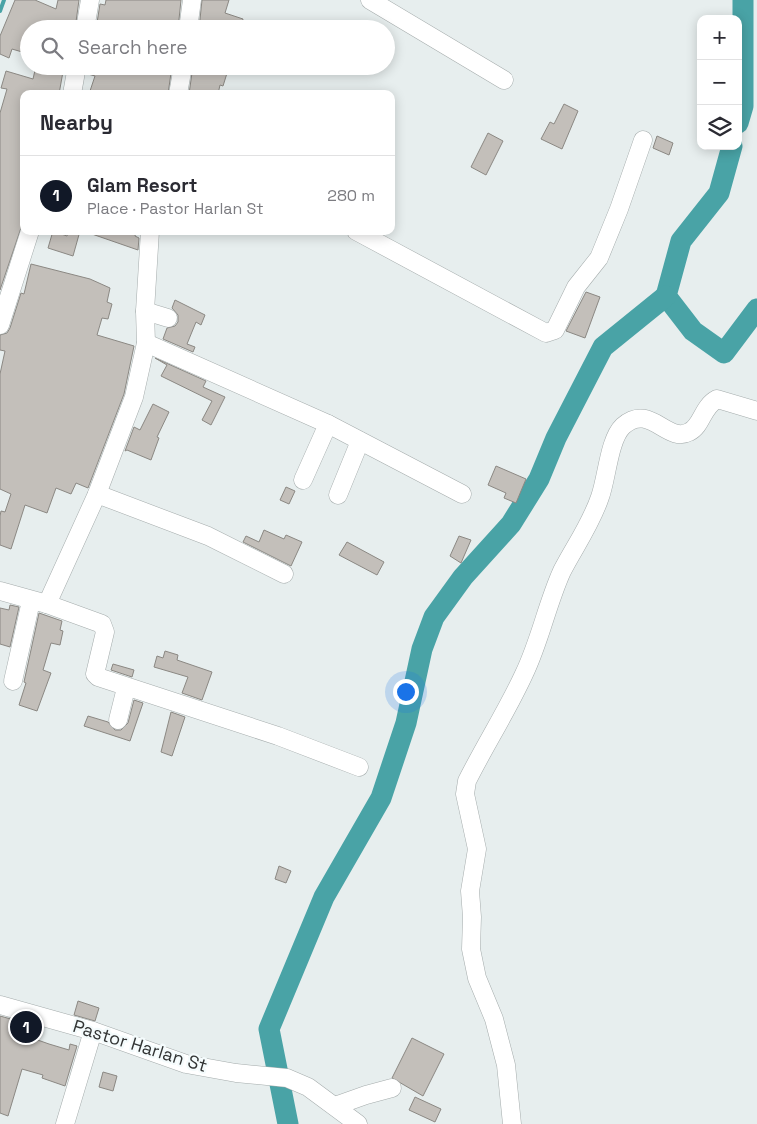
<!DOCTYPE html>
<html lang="en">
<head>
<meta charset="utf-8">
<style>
  :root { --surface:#fff; --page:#f2f2f3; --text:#2b2b33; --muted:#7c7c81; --line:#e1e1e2; --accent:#111827 }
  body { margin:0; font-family:"Space Grotesk",sans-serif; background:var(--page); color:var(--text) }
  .controls { position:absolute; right:15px; top:15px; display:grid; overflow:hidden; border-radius:10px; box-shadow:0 2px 12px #0003 }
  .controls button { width:45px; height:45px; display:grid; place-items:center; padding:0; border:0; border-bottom:1px solid var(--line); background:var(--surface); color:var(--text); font:25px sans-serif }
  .you { position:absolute; left:405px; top:691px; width:18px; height:18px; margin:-12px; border:4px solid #fff; border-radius:50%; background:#1a73e8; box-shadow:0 0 0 8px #1a73e833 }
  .badge { display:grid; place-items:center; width:32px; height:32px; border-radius:50%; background:var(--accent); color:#fff; font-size:16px; font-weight:700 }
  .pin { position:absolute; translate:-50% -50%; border:2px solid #fff; box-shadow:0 1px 5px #0006 }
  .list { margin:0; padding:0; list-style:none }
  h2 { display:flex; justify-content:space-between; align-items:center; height:65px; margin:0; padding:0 20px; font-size:21px }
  h2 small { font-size:16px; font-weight:400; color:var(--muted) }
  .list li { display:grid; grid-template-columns:32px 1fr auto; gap:15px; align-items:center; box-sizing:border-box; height:80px; padding:0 20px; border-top:1px solid var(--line) }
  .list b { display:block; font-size:19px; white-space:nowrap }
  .list p { margin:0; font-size:16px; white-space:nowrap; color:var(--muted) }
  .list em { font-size:16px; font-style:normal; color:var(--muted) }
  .icon { flex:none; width:28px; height:28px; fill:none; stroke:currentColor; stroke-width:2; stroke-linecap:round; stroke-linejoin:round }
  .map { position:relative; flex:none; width:757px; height:1124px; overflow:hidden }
  .search { position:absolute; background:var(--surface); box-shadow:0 2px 12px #0003; left:20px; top:20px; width:375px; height:55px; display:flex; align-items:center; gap:12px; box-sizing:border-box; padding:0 18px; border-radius:28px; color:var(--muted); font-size:19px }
  .panel { position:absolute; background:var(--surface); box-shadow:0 2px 12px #0003; left:20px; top:90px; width:375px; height:145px; border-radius:10px }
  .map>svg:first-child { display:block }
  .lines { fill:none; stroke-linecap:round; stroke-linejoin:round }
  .stream { stroke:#49a3a6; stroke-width:4 }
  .river { stroke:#49a3a6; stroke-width:21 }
  .building { fill:#c3bfba; stroke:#8b8883 }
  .minor-casing { stroke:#a5acac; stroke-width:19 }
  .minor { stroke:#fff; stroke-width:18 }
  .labels { text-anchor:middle; stroke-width:4.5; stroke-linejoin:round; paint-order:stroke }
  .street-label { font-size:18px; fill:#323434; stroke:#f4fbfc }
</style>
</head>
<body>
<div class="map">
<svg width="757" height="1124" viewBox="0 0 757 1124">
  <rect width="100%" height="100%" fill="#e7eeee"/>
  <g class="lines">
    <!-- stream -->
    <polyline class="stream" points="0,11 4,0"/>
    <!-- river -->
    <g class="river">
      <polyline points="738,123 743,106 743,0"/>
      <polyline points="732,146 719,193 681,241 666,296 693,331 724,353 757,309"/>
      <polyline points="288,1124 269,1029 324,897 381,798 406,723 422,649 434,617 463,577 511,524 539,479 556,438 603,347 666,296"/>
    </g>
  </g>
  <!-- building -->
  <g class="building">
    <polygon points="15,0 35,0 56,9 58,0 79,0 75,29 29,29 29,54 12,49 9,58 0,54 0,36"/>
    <polygon points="106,0 181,0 178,29 96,29 100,4 105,5"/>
    <polygon points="202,0 229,0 225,13 243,19 241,29 199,29"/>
    <polygon points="36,66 64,66 59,94 24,94 24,219 0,290 0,113 7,89 1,88 6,71 33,79"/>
    <polygon points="90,66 172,66 168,94 89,94 95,76 88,74"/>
    <polygon points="193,66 223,66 223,68 228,70 223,86 220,85 218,94 189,94"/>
    <polygon points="564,104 578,111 562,149 541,139 550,122 554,124"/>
    <polygon points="488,133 503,141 486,175 471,167"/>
    <polygon points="657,136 673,143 669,155 653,148"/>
    <polygon points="53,231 67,236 69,231 80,231 73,256 48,248"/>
    <polygon points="89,231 136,231 135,236 139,238 138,250 89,233"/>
    <polygon points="31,264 90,279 110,288 107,302 112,304 108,319 102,318 97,335 134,346 124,394 88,488 76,483 71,494 56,488 47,513 25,505 11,549 0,545 0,516 1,511 5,512 11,494 0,489 0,374 5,351 0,350 0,335 7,333 10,328 21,293 24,294"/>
    <polygon points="586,292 600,297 585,338 566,331"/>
    <polygon points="175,300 205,315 201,325 196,322 187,344 195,347 193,352 163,339 167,328 175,326 178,322 178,315 172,308"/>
    <polygon points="155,358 206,381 203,387 225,397 211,425 202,420 212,401 161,376 167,365"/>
    <polygon points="153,404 169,412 157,437 159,438 151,460 127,450 125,451 134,427 140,430"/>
    <polygon points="496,466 526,479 516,503 504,498 506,493 488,485"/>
    <polygon points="286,487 295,491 289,504 280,500"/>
    <polygon points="264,530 284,539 286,535 302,542 291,566 243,542 246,536 259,542"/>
    <polygon points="459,536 471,540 461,563 450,556"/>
    <polygon points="347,542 384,562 377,575 339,555"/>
    <polygon points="10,605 19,607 10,647 0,644 0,608 9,610"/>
    <polygon points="39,613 62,621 60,630 63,631 60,645 51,643 43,670 51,673 37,711 19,705 26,683 24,682"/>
    <polygon points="165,651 178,655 177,660 212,672 202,700 182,693 188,677 154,667 157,656 163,658"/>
    <polygon points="113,664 134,670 132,677 111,670"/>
    <polygon points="134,700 143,703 130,741 84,726 88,716 108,722 115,730 121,730 128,723"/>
    <polygon points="171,712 185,717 172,756 161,752"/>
    <polygon points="279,866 291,871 286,883 275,879"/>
    <polygon points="78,1001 99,1008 95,1021 74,1015"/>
    <polygon points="0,1016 36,1026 32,1038 49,1044 69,1050 70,1044 77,1046 65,1086 42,1078 43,1075 22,1069 8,1116 0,1113"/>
    <polygon points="412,1038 444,1054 423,1096 392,1078"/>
    <polygon points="103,1072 117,1076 113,1091 99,1087"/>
    <polygon points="415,1097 441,1109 435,1122 409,1110"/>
  </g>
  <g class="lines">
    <!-- minor casing -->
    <g class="minor-casing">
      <g id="minor">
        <polyline points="370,0 504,80"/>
        <polyline points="85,29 90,0"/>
        <polyline points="188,29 192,0"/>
        <polyline points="72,94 77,66"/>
        <polyline points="178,94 183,66"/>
        <polyline points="356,231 546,333 555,330 576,287 599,258 619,209 643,140"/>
        <polyline points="145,311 168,318"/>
        <polyline points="0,325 30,231"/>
        <polyline points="146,343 328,424 462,494"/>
        <polyline points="303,480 328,424"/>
        <polyline points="97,494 208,536 284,574"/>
        <polyline points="338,495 360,441"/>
        <polyline points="0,591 47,604 102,624 105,632 95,674 98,677 278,736 359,767"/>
        <polyline points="47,604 97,494 134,397 146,343 145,311 150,231"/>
        <polyline points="13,681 31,601"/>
        <polyline points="118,720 126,688"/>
        <polyline points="0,1005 93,1031 186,1064 236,1073 287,1078 308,1087 358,1124"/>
        <polyline points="335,1106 366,1095 392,1088"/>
        <polyline points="65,1124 93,1031"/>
        <path d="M512 1124 506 1065 494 1019 477 978 471 949 472 917 470 891 477 849 465 794 467 781C485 745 507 711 524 674 540 641 547 604 562 571 575 546 591 524 600 497 607 478 609 439 623 426 650 402 667 444 689 432 702 426 702 407 717 399L757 411"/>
      </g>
    </g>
    <!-- minor -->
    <use href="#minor" class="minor"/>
  </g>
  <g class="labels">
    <!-- street labels -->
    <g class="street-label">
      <text transform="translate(140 1046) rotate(17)" y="6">Pastor Harlan St</text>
    </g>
  </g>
</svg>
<div class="controls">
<button>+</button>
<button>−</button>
<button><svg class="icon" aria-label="layers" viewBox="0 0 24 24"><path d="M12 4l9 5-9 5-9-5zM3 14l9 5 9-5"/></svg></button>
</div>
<div class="you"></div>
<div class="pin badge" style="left:26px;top:1027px">1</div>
<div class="search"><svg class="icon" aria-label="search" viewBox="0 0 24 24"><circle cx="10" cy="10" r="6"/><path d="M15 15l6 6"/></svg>Search here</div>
<section class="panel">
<h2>Nearby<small></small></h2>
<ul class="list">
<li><span class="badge">1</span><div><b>Glam Resort</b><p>Place · Pastor Harlan St</p></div><em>280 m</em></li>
</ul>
</section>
</div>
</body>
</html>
